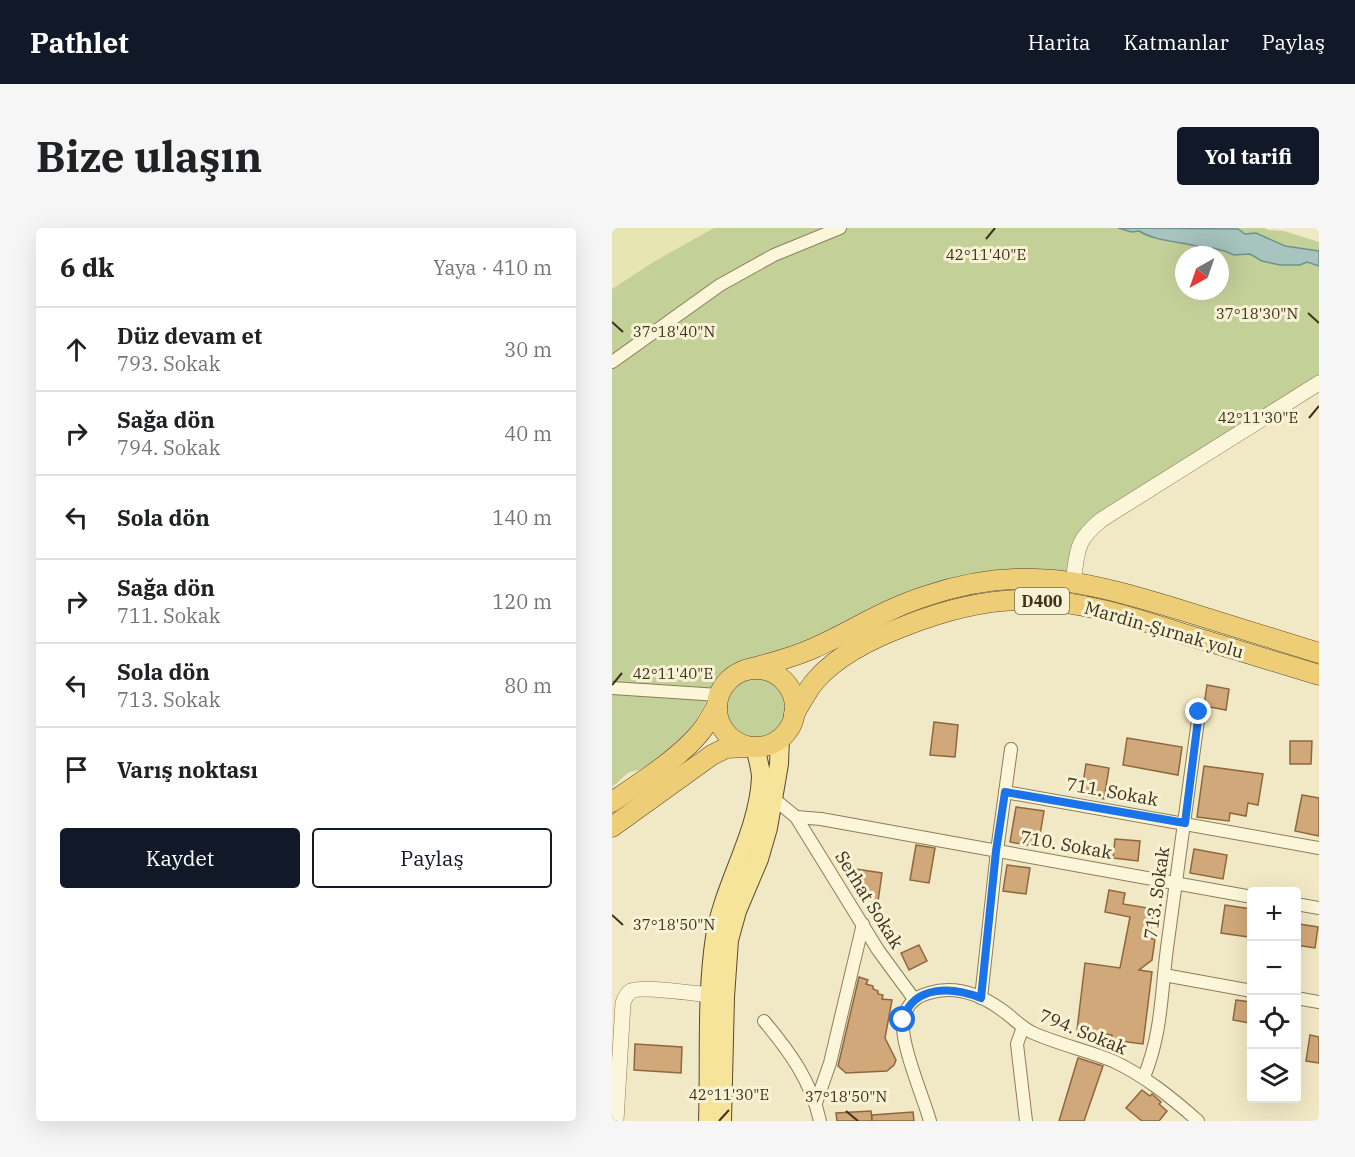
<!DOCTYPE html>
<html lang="tr">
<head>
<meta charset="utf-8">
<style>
  :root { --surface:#fff; --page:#f6f6f6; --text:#202124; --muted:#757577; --line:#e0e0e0; --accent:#111827 }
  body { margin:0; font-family:"IBM Plex Serif",serif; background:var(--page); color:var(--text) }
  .controls { position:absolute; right:18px; bottom:18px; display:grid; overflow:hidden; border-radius:6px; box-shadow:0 6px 24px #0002 }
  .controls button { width:54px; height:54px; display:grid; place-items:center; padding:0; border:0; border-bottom:2px solid var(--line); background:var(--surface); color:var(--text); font:30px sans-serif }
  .compass { position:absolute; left:563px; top:18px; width:54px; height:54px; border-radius:50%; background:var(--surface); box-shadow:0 6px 24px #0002; rotate:220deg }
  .stop { position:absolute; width:18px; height:18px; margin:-14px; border:4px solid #1a73e8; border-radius:50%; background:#fff }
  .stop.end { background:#1a73e8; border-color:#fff; box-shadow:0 2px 6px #0008 }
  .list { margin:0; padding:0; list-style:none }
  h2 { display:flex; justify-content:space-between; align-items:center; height:78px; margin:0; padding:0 24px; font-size:26px }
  h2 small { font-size:20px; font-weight:400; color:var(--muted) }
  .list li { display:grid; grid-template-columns:39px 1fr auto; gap:18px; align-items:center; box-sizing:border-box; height:84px; padding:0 24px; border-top:2px solid var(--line) }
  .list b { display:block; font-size:22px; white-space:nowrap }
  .list p { margin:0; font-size:20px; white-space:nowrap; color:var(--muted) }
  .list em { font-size:20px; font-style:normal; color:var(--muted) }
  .actions { display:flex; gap:12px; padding:18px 24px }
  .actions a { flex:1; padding:14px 0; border:2px solid var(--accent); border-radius:6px; text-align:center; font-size:21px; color:var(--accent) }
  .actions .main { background:var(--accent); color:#fff }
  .icon { flex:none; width:33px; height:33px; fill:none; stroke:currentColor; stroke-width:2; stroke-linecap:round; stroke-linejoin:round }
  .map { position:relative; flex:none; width:707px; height:893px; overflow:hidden; border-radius:6px }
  header { display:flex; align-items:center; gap:36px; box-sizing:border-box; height:84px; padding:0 30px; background:var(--accent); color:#fff }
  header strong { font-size:28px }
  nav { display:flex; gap:33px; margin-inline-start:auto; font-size:21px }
  .intro { display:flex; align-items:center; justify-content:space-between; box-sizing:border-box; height:144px; padding:0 36px }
  h1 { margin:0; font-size:42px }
  .button { padding:15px 27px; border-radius:6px; background:var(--accent); color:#fff; font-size:21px; font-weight:700 }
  main { display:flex; gap:36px; padding:0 36px }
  aside { flex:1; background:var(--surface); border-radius:6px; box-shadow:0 6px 24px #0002 }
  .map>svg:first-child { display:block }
  .farmland { fill:#e7e5b2 }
  .green { fill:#c3d098; fill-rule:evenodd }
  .water { fill:#a7c4bf; stroke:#6d938e; stroke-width:1.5 }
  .building { fill:#d1a879; stroke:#8e673e; stroke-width:1.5 }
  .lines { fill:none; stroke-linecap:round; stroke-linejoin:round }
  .minor-casing { stroke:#8e7c5a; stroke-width:14 }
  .tertiary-casing { stroke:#8e7c5a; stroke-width:16 }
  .primary-casing { stroke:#5b492e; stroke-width:20 }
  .trunk-casing { stroke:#5b492e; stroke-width:21 }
  .minor { stroke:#fbf5d9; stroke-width:12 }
  .tertiary { stroke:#fbf5d9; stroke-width:15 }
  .primary { stroke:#f6e49b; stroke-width:18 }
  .trunk { stroke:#edcd76; stroke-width:20 }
  .route { stroke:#1a73e8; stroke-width:8 }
  .ticks { fill:none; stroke:#3d311e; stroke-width:2 }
  .labels { text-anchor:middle; stroke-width:6; stroke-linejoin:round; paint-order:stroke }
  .shield { fill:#f8f2d5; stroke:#756b55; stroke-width:1.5 }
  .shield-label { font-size:16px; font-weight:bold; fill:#3d311e }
  .street-label { font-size:18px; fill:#3d311e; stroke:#f8f2d5 }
  .ticks-label { font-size:15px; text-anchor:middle; fill:#3d311e; stroke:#f8f2d5; stroke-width:6; stroke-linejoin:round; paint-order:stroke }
</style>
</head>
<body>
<header>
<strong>Pathlet</strong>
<nav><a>Harita</a><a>Katmanlar</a><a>Paylaş</a></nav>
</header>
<div class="intro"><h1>Bize ulaşın</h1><a class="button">Yol tarifi</a></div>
<main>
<aside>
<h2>6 dk<small>Yaya · 410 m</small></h2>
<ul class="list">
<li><svg class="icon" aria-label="ahead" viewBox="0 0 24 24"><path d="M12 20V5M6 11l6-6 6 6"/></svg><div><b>Düz devam et</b><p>793. Sokak</p></div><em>30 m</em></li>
<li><svg class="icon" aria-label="right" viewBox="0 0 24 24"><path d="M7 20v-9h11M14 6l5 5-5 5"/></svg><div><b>Sağa dön</b><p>794. Sokak</p></div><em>40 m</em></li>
<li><svg class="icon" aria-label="left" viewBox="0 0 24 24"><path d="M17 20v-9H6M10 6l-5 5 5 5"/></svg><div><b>Sola dön</b></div><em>140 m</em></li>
<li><svg class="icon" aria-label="right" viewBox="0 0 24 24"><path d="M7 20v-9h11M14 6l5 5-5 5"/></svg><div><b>Sağa dön</b><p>711. Sokak</p></div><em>120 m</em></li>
<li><svg class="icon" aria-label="left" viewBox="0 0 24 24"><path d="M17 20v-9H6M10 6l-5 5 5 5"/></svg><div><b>Sola dön</b><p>713. Sokak</p></div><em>80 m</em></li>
<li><svg class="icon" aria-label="arrive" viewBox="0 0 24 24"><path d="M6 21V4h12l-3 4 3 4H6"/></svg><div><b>Varış noktası</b></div></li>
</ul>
<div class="actions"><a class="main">Kaydet</a><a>Paylaş</a></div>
</aside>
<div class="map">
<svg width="707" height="893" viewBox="0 0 707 893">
  <rect width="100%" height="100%" fill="#f1e9c5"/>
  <!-- farmland -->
  <polygon class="farmland" points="0,0 102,0 43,33 0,61"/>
  <!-- green -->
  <g class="green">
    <path d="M102 0H506L516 3H527C543 14 576 14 598 22L601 20 620 27 638 26 650 33 668 37 695 34 707 38V155L473 305 462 345 362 346 335 352 277 372 203 412 130 435C98 451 93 487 69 511 57 523 42 535 27 542 25 543 21 543 18 544 12 547 6 555 0 559V61L43 33ZM572 27H608V63H572Z"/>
    <polygon points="615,0 652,0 657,2 672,3 707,14 707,23 673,18 644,5 634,6 626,1"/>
    <circle cx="143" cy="479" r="32"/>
  </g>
  <!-- water -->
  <path class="water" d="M506 0 626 1 633 6 644 5 673 18 707 23V38L695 34 688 37H668L650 33 638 26 622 27 612 23 601 20 598 22C575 13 546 15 527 3L520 4Z"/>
  <!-- building -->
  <g class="building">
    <polygon points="595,457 617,461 614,482 592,478"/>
    <polygon points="322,494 346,497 343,529 318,527"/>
    <polygon points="515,510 570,519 566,547 511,537"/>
    <polygon points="678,513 700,513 699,536 678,536"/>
    <polygon points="474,536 497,540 492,571 469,567"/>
    <polygon points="592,538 651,546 646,577 636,575 634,588 618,585 617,593 585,589"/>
    <polygon points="690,567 707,570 707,608 683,603"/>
    <polygon points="404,579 432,583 426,619 398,614"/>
    <polygon points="503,611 528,613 526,633 501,630"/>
    <polygon points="304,617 323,620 317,655 298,652"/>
    <polygon points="582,621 615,627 611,651 578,645"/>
    <polygon points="395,637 418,640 414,666 391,663"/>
    <polygon points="237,640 270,645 265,681"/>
    <polygon points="497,662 513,665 511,676 542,681 537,710 543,711 540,732 527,742 540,744 531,816 500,812 500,807 465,802 473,735 508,740 518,689 493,684"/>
    <polygon points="613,677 639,681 636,709 609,705"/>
    <polygon points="687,696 706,699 703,720 684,717"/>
    <polygon points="307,717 315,733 297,742 289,725"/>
    <polygon points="247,749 256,752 254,756 261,758 261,761 266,763 266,766 271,767 270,771 280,772 273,810 284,832 282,837 275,843 234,845 226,838"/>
    <polygon points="624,772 639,774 638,795 621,792"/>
    <polygon points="698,807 707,809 707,835 694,833"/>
    <polygon points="23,816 70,819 69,845 22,842"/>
    <polygon points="466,830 491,838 472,893 447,893"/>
    <polygon points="530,862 538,868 540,866 549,874 547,876 555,883 547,893 530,893 514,880"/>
    <polygon points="259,883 260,893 225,893 224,885"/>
    <polygon points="301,884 302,893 260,893 260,887"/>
  </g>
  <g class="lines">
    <!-- minor casing -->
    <g class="minor-casing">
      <g id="minor">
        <polyline points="0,134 108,57 162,27 228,0"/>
        <polyline points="0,460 107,467"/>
        <polyline points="393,564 707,620"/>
        <polyline points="162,571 184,589 209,591 640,669"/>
        <polyline points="184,589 266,722 302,771"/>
        <polyline points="684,676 707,680"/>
        <polyline points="552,747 640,763"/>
        <polyline points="369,770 385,623 399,521"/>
        <polyline points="684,770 707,774"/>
        <path d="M152 793C178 824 199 853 208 893"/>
        <polyline points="411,799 405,816 414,893"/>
        <path d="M532 849C550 805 549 766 555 720 566 641 577 563 587 485"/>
        <polyline points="204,875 218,835 251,696"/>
        <path d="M318 893C311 868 285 809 292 788 296 775 305 768 317 765 343 757 369 767 390 782 400 789 408 798 419 804 445 816 474 822 501 833 533 848 560 870 586 893"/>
      </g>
    </g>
    <!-- tertiary casing -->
    <g class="tertiary-casing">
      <g id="tertiary">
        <path d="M461 354C466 321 463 314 489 292L707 155"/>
        <path d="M4 893 11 775C13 770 14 766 19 763 31 757 91 767 107 768"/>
      </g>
    </g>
    <!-- primary casing -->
    <g class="primary-casing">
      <g id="primary">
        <path d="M96 893C98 833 94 768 103 709 112 655 146 606 149 550 149 540 145 529 143 519"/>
        <polyline points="110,893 113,769 117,712 125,683 147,631 156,600 167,536 168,510"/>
      </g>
    </g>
    <!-- trunk casing -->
    <g class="trunk-casing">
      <g id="trunk">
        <circle cx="144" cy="480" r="39"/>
        <path d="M133 442C156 436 180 430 202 420 240 403 273 381 314 368 412 335 476 354 572 383 617 397 662 411 707 425"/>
        <path d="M182 486C189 475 195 462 204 452 227 426 261 410 293 398 331 383 371 372 412 372 468 372 520 389 572 406 617 420 662 433 707 447"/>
        <path d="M0 574C28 555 74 526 93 498 97 492 101 484 105 478"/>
        <polyline points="0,599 100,527 114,520 138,519"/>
      </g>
    </g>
    <!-- minor -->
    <use href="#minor" class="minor"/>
    <!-- tertiary -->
    <use href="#tertiary" class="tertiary"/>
    <!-- primary -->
    <use href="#primary" class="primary"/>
    <!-- trunk -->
    <use href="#trunk" class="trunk"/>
  </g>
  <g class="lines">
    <!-- route -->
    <path class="route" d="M291 792C301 756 341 759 369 770L384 623 393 564 573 595 587 484"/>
  </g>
  <!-- ticks -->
  <path class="ticks" d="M374 11 383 0M696 85 707 95M0 94 11 104M697 190 707 178M0 457 10 445M0 687 11 697M234 883 246 893M107 893 117 882"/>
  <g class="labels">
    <!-- shield labels -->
    <rect class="shield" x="403" y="360" width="54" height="26" rx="4.5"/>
    <g class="shield-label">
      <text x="430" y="379">D400</text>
    </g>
    <!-- street labels -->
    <g class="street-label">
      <text transform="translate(552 402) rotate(16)" y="6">Mardin-Şırnak yolu</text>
      <text transform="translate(500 564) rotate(10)" y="6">711. Sokak</text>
      <text transform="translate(454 617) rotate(10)" y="6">710. Sokak</text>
      <text transform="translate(545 665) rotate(-82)" y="6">713. Sokak</text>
      <text transform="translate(257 672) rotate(58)" y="6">Serhat Sokak</text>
      <text transform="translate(471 804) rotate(22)" y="6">794. Sokak</text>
    </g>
  </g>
  <g class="ticks-label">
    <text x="374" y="32">42°11'40"E</text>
    <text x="645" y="91">37°18'30"N</text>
    <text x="62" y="109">37°18'40"N</text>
    <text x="646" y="195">42°11'30"E</text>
    <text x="61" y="451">42°11'40"E</text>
    <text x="62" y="702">37°18'50"N</text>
    <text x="117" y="872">42°11'30"E</text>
    <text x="234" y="874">37°18'50"N</text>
  </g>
</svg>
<div class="controls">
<button>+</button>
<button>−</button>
<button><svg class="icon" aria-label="locate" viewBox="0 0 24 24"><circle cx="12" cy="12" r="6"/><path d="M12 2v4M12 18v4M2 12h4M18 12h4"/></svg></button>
<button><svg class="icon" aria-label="layers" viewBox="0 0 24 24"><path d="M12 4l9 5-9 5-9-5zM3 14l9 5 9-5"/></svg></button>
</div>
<svg class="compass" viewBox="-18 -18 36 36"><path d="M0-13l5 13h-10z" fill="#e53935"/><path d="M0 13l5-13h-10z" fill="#757577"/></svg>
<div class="stop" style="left:291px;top:792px"></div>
<div class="stop end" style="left:587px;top:484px"></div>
</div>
</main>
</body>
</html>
